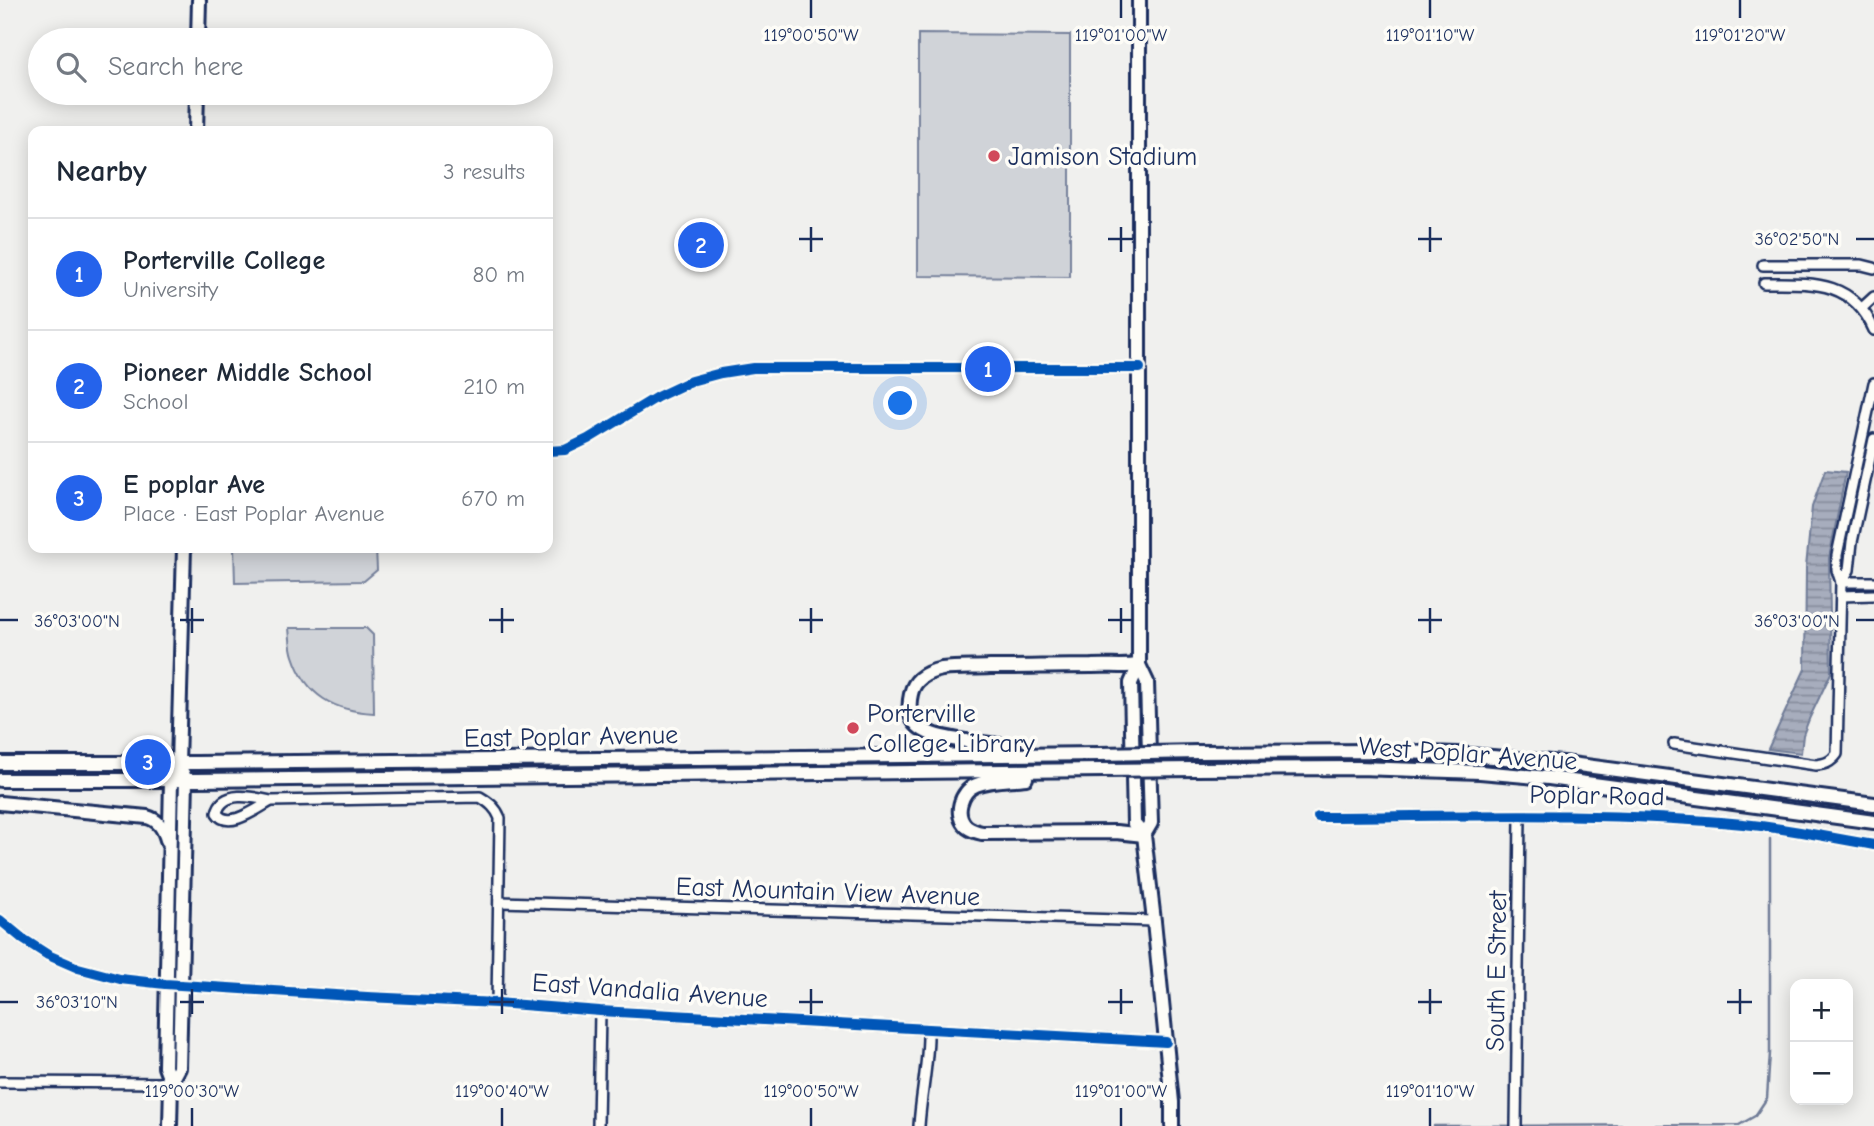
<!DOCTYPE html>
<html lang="en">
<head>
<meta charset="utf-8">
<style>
  :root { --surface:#fff; --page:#f2f2f3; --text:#1f2937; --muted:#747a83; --line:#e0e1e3; --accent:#2563eb }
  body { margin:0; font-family:"Comic Neue",sans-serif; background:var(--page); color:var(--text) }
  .controls { position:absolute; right:21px; bottom:21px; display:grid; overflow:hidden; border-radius:14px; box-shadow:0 4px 18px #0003 }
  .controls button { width:63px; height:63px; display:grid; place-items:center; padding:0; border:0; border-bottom:2px solid var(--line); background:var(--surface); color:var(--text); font:35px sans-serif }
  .you { position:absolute; left:901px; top:404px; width:24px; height:24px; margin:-18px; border:5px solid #fff; border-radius:50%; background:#1a73e8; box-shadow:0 0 0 10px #1a73e833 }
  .badge { display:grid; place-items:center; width:46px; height:46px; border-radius:50%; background:var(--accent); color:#fff; font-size:23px; font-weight:700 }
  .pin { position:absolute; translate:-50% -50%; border:4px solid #fff; box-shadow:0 2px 7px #0006 }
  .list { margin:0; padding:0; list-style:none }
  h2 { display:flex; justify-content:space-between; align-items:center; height:91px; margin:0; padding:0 28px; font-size:30px }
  h2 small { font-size:23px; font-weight:400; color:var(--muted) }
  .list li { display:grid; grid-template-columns:46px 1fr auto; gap:21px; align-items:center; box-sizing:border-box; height:112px; padding:0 28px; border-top:2px solid var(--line) }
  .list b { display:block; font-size:26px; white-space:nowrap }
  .list p { margin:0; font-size:23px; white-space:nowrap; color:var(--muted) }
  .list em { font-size:23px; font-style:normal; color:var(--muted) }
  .icon { flex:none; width:38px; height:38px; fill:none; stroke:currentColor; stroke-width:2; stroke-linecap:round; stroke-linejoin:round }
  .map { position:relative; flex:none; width:1874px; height:1126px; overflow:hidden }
  .search { position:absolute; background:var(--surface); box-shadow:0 4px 18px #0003; left:28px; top:28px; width:525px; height:77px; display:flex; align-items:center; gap:18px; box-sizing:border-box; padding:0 24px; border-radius:38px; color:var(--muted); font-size:26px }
  .panel { position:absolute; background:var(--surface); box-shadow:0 4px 18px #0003; left:28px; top:126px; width:525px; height:427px; border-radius:14px }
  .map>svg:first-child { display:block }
  .pitch { fill:#d0d3d8; stroke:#76819b; stroke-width:2 }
  .water { fill:url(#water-rules); stroke:#6f7b97; stroke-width:2 }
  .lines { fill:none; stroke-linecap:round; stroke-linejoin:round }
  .stream { stroke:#6f7b97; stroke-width:2.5 }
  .street-casing { stroke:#1b2f5e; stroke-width:14 }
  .secondary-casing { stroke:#1b2f5e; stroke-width:18 }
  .street { stroke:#fdfcf7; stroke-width:9 }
  .secondary { stroke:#fdfcf7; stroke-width:12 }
  .secondary-bridge-casing { stroke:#1b2f5e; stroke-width:18; stroke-linecap:butt }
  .secondary-bridge { stroke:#fdfcf7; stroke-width:12 }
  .cycleway-casing { stroke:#fdfcf7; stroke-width:15 }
  .cycleway { stroke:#0057b8; stroke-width:10 }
  .ticks { fill:none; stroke:#1b2f5e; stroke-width:2.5 }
  .poi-dot { fill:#d1495b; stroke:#fdfcf7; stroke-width:2.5 }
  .labels { text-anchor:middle; stroke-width:7; stroke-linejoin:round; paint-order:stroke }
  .poi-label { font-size:26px; fill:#1b2f5e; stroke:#fdfcf7; text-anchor:start }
  .street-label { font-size:26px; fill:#1b2f5e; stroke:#fdfcf7 }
  .ticks-label { font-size:18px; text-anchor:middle; fill:#1b2f5e; stroke:#fdfcf7; stroke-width:7; stroke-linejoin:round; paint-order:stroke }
</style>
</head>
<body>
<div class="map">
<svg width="1874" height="1126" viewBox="0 0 1874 1126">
  <defs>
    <pattern id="water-rules" width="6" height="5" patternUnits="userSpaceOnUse" patternTransform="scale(1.75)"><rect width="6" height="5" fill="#a7adbd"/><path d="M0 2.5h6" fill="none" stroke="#878d9d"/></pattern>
  </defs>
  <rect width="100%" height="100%" fill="#f0f0ee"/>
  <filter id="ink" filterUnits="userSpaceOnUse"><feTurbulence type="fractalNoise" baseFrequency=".0143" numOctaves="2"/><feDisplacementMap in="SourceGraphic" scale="14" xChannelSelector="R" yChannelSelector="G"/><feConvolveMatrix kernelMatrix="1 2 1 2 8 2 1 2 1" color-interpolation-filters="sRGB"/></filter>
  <g filter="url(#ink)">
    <!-- pitch -->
    <g class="pitch">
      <polygon points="918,34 1070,35 1070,277 918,276"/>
      <polygon points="234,548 376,548 377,570 364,581 235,583"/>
      <path d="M289 628H366L373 635 374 713C334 711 306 696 293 656 290 648 290 637 289 628Z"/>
    </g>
    <!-- water -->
    <polygon class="water" points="1825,470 1846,472 1829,558 1831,673 1810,717 1803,735 1801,753 1768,749 1805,669 1806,567 1812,507"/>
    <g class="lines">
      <!-- stream -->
      <polyline class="stream" points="1434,1126 1739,1125 1755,1116 1767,1098 1770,1053 1770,839"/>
      <!-- street casing -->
      <g class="street-casing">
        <g id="street">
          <polyline points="1763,265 1862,265 1874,268"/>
          <path d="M1764 283C1811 283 1852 279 1874 330"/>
          <polyline points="1862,308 1874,297"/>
          <polyline points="548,451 565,450 588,439 657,397 691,381 721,373 753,368 1140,368"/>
          <polyline points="1841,582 1849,570 1852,542 1874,439"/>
          <polyline points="1841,582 1874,582"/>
          <polyline points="1841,596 1874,595"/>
          <path d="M1674 744 1816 765C1826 764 1831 762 1837 754L1841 582 1837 570V555L1874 383"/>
          <path d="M271 801C258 808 228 831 217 813 222 789 254 797 271 801L480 797C490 803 496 808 500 818L497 1003"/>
          <path d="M1318 817C1459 816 1602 811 1743 824 1787 828 1831 838 1874 845"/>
          <polyline points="500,902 1154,921"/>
          <polyline points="0,920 23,939 48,955 78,968 120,979 165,984 367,997 497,1003 600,1011 1166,1042"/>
          <polyline points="0,1082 171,1083"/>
          <polyline points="598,1126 600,1011"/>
          <path d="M919 1126C921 1093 929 1061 928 1029"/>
          <polyline points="1516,1126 1520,816"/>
        </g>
      </g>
      <!-- secondary casing -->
      <g class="secondary-casing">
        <g id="secondary">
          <polyline points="1139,0 1139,665 1147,682 1151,823 1144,835"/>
          <polyline points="198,40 199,0"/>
          <polyline points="196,131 197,93"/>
          <polyline points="1139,665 1131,683 1134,824 1144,835 1154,921 1172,1102 1172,1126"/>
          <path d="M1014 747C998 745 982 743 966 741 938 737 902 733 911 694 914 679 927 672 942 669 958 667 974 668 990 667 1024 667 1058 666 1092 666 1108 665 1123 667 1139 665"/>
          <polyline points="1198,752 1374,751 1457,754 1563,763 1874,804"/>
          <polyline points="0,763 197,763 1100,754"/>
          <polyline points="1195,769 1359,768 1480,772 1549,778 1874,822"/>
          <path d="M1026 778C1010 780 991 779 976 785 961 791 953 815 967 827 971 830 977 832 982 833L1116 832 1144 835"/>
          <polyline points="0,780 197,780 1103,770"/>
          <path d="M0 803 147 817C159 820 164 829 167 840"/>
          <polyline points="171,1083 179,1068 186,780 183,773"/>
          <polyline points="170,1126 171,1083 165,1067 171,780 178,763 184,548"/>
        </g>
      </g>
      <!-- street -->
      <use href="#street" class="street"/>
      <!-- secondary -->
      <use href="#secondary" class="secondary"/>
      <!-- secondary-bridge casing -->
      <g class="secondary-bridge-casing">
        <g id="secondary-bridge">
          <polyline points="1100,754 1198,752"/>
          <polyline points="1103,770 1195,769"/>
        </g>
      </g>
      <!-- secondary-bridge -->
      <use href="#secondary-bridge" class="secondary-bridge"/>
      <!-- cycleway casing -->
      <g class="cycleway-casing">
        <g id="cycleway">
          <polyline points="548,451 565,450 588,439 657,397 691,381 721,373 753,368 1140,368"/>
          <path d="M1318 817C1459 816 1602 811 1743 824 1787 828 1831 838 1874 845"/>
          <polyline points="0,920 23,939 48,955 78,968 120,979 165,984 367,997 497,1003 600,1011 1166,1042"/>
        </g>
      </g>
      <!-- cycleway -->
      <use href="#cycleway" class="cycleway"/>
    </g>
  </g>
  <!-- ticks -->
  <path class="ticks" d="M811 0V18M1121 0V18M1430 0V18M1740 0V18M811 227V252M1121 227V252M1430 227V252M799 239H823M1108 239H1133M1418 239H1442M1856 239H1874M192 608V633M502 608V633M811 608V633M1121 608V633M1430 608V633M0 620H18M180 620H204M489 620H514M799 620H823M1108 620H1133M1418 620H1442M1856 620H1874M192 989V1014M502 989V1014M811 989V1014M1121 989V1014M1430 989V1014M1740 989V1014M0 1002H18M180 1002H204M489 1002H514M799 1002H823M1108 1002H1133M1418 1002H1442M1727 1002H1752M192 1108V1126M502 1108V1126M811 1108V1126M1121 1108V1126M1430 1108V1126"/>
  <!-- markers -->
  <g class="poi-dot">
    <circle cx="994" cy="156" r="7"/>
    <circle cx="853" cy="728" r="7"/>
  </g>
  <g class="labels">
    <!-- poi labels -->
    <g class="poi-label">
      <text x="1008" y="165">Jamison Stadium</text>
      <text x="867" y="722">Porterville<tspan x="867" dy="30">College Library</tspan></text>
    </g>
    <!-- street labels -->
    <g class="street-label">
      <text transform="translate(571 736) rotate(-1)" y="9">East Poplar Avenue</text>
      <text transform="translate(1468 753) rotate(4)" y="9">West Poplar Avenue</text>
      <text transform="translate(1597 795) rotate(1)" y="9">Poplar Road</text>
      <text transform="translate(828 891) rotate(2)" y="9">East Mountain View Avenue</text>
      <text transform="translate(1496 971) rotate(-89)" y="9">South E Street</text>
      <text transform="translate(650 990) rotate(4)" y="9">East Vandalia Avenue</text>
    </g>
  </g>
  <g class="ticks-label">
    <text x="811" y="41">119°00'50"W</text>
    <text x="1121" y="41">119°01'00"W</text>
    <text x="1430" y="41">119°01'10"W</text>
    <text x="1740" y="41">119°01'20"W</text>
    <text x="1797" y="245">36°02'50"N</text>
    <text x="1797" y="627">36°03'00"N</text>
    <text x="77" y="627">36°03'00"N</text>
    <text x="77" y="1008">36°03'10"N</text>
    <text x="192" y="1097">119°00'30"W</text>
    <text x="502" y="1097">119°00'40"W</text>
    <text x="811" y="1097">119°00'50"W</text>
    <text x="1121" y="1097">119°01'00"W</text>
    <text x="1430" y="1097">119°01'10"W</text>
  </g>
</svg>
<div class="controls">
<button>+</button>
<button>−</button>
</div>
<div class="you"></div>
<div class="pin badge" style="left:988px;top:369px">1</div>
<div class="pin badge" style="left:701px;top:245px">2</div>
<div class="pin badge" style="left:148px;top:762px">3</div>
<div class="search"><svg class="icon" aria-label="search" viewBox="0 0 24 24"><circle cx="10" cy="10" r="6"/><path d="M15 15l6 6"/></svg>Search here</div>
<section class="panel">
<h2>Nearby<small>3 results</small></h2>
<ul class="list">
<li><span class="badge">1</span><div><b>Porterville College</b><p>University</p></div><em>80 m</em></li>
<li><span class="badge">2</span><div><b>Pioneer Middle School</b><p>School</p></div><em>210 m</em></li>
<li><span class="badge">3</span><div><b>E poplar Ave</b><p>Place · East Poplar Avenue</p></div><em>670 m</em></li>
</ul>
</section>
</div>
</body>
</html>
